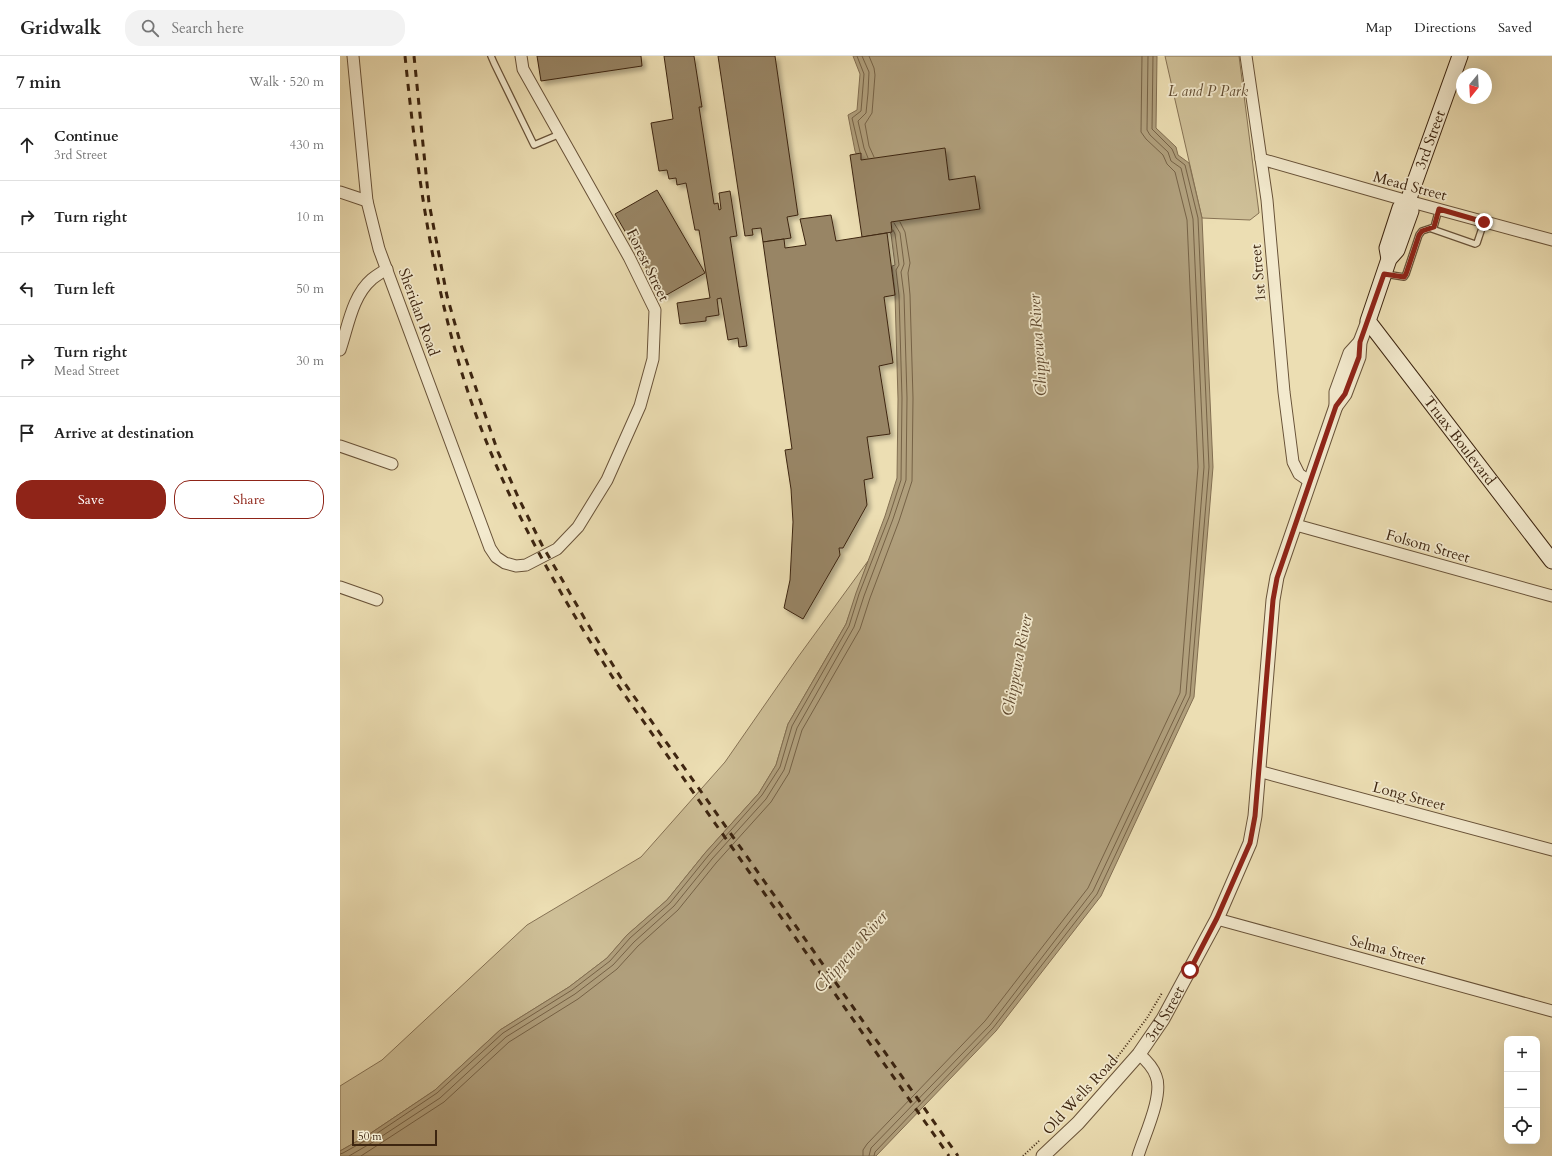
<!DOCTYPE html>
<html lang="en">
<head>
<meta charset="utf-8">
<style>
  :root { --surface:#fff; --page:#f2f2f2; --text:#222; --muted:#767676; --line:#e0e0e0; --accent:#8f2418 }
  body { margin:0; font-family:Cardo,serif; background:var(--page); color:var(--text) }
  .controls { position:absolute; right:12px; bottom:12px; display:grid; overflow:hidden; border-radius:8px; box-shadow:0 4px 16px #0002 }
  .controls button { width:36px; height:36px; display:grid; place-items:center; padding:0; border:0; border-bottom:1px solid var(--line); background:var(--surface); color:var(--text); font:20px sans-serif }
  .compass { position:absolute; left:1116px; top:12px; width:36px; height:36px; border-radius:50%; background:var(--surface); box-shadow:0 4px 16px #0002; rotate:198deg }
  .scale { position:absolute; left:12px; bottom:10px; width:85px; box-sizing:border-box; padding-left:4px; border:2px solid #3d2510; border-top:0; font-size:11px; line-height:14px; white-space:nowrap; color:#3d2510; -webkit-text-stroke:3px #f3eace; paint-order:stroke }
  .stop { position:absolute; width:12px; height:12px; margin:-9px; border:3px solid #8f2418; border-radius:50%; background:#fff }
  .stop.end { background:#8f2418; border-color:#fff; box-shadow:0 1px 4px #0008 }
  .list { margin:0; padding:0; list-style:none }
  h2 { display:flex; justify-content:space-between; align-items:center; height:52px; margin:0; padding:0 16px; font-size:17px }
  h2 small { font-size:13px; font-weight:400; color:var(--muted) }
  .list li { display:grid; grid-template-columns:26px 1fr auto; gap:12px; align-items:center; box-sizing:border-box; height:72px; padding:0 16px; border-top:1px solid var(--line) }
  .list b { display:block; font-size:15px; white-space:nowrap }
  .list p { margin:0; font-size:13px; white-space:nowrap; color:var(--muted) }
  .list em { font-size:13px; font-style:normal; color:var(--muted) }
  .actions { display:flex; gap:8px; padding:12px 16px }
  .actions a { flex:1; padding:9px 0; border:1px solid var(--accent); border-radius:16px; text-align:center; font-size:14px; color:var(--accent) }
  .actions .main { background:var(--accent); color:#fff }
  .icon { flex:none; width:22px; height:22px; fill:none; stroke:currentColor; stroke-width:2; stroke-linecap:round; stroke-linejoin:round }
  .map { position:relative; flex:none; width:1212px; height:1100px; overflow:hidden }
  header { display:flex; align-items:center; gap:24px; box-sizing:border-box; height:56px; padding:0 20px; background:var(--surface); border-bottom:1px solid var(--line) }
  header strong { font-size:19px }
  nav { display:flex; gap:22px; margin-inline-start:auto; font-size:14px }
  .search { width:280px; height:36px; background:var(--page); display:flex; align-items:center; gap:10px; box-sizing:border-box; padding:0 14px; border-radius:16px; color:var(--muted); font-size:15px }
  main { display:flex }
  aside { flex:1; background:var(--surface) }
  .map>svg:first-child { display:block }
  .green { fill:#cebf97; stroke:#867254 }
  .water { fill:#b09f7c; stroke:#826e51 }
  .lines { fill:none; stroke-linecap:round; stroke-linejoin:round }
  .shore { stroke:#766246; stroke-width:1 }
  .building { fill:#988565; stroke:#3d2510; filter:url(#shadow) }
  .service-casing { stroke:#695339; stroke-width:8 }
  .minor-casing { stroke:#695339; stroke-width:13 }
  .tertiary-casing { stroke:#695339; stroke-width:15 }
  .secondary-casing { stroke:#3d2510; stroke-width:17 }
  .path { stroke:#3d2510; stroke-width:2; stroke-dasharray:1 2; stroke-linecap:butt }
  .service { stroke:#f3eace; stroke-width:5.5 }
  .minor { stroke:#f3eace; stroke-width:11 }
  .tertiary { stroke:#f3eace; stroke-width:13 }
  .secondary { stroke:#f3eace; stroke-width:15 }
  .rail { stroke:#3d2510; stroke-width:3; stroke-dasharray:7 7; stroke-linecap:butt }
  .route { stroke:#8f2418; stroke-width:5 }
  .labels { text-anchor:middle; stroke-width:3.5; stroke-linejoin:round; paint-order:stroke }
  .park-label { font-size:15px; font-style:italic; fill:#614c32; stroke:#f3eace }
  .street-label { font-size:15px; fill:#3d2510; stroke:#f3eace }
  .water-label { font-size:16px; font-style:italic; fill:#604a30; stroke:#f3eace }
</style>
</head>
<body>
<header>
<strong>Gridwalk</strong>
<div class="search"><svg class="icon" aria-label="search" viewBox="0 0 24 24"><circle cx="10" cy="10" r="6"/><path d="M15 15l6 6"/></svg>Search here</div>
<nav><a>Map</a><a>Directions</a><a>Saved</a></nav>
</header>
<main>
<aside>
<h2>7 min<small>Walk · 520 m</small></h2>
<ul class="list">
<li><svg class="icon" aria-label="ahead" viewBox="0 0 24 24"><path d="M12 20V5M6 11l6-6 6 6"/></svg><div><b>Continue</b><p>3rd Street</p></div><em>430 m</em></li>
<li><svg class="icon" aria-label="right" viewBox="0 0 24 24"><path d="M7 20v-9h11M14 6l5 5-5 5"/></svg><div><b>Turn right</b></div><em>10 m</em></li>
<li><svg class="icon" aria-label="left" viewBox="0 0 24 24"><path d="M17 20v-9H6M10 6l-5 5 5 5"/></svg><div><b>Turn left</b></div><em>50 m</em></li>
<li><svg class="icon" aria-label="right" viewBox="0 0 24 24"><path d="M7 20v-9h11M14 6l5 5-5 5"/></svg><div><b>Turn right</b><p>Mead Street</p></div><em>30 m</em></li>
<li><svg class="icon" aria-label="arrive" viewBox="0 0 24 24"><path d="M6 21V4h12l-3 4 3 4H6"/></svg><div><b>Arrive at destination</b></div></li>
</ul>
<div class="actions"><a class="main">Save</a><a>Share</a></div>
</aside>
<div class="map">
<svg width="1212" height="1100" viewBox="0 0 1212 1100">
  <defs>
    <filter id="shadow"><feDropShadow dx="3.5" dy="3.5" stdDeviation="2" flood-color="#0004"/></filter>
  </defs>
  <rect width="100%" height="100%" fill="#ecdeb3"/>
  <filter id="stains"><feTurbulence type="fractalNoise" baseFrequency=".005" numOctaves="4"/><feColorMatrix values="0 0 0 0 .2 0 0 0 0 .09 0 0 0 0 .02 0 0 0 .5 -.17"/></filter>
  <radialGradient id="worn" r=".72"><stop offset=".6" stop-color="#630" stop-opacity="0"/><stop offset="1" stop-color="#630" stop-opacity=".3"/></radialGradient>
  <!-- green -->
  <g class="green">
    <polygon points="825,0 899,0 919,157 910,164 862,162"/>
    <polygon points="528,505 506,568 448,668 436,709 419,737 365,797 327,844 287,879 267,902 229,931 160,974 95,1034 28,1079 0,1095 0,1030 42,1004 187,869 301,801 385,706 458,601"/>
  </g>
  <!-- water -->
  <polygon class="water" points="513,0 817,0 816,72 836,91 838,99 849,107 862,162 873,411 854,641 761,840 656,975 536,1100 0,1100 0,1095 28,1079 95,1034 160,974 229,931 267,902 287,879 327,844 365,797 419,737 436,709 448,668 506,568 516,537 545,460 557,422 558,343 555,239 552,210 555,209 551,178 547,172 543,159 515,95 508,59 517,54 520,18"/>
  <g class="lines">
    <!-- shore -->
    <g class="shore">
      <polyline points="517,0 524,18 521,55 512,62 520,96"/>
      <polyline points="522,0 529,16 528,37 526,57 518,65 524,92 528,102"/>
      <polyline points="529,0 534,12 535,19 532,57 525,68 529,90 534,101"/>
      <polyline points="0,1098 3,1097 30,1082 97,1037 163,977 232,934 270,905 290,882 330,847 368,800 422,739 440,711 452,670 509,570 519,538 549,461 561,424 562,342 559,239 556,214 559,209 555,178 553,174"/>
      <polyline points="9,1100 33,1086 100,1042 166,981 235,938 273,909 294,886 334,850 372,803 426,743 444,714 457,672 514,571 524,540 553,463 566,424 567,342 564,239 561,216 564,208 560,177 554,167"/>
      <polyline points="21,1100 104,1046 169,986 238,943 277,913 298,890 338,854 376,807 431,746 449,717 462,674 520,573 530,542 559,465 572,425 573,342 570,239 568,217 570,207 565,176 560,166"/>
      <polyline points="523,1100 523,1094 527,1088 645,965 748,832 840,637 858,411 847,164 835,116 827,108 823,99 806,83 801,76 802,0"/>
      <polyline points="529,1100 531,1092 650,969 753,835 846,638 864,411 853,163 841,112 831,105 828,96 810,79 807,74 808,0"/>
      <polyline points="534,1100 535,1096 653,972 757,838 850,640 869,411 858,162 845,109 836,102 832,93 812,73 813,0"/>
    </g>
  </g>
  <!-- building -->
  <g class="building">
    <polygon points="197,0 301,0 302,10 201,25"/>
    <polygon points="324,0 354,0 362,51 359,51 374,148 378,147 379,154 381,153 379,137 390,135 397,180 390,181 407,290 399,291 398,282 388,284 381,242 377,243 379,259 366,261 366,265 340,268 337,247 370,242 359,174 355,174 346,127 337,129 336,122 329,123 327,114 319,115 311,67 333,63"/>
    <polygon points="378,0 435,0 458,159 447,161 451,182 423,186 421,172 412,173 413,179 405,180"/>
    <polygon points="605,92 609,124 635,120 640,153 551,166 552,176 522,181 510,99 521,97 521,104"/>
    <polygon points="317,134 365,217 323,241 275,158"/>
    <polygon points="491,159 496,185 547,177 555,239 544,241 553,307 539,310 550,378 527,381 533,422 524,424 527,449 503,492 499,492 500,499 463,563 444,552 450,524 453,466 451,433 445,394 452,393 423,186 444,183 445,192 466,189 460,163"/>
  </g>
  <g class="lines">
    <!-- service casing -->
    <g class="service-casing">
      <g id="service">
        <polyline points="151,0 154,7 194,89 220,78"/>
        <polyline points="1092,173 1135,188 1137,187 1144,166"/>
        <polyline points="1045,218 1064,221 1066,218 1079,179 1082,175 1094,171 1099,153"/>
      </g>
    </g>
    <!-- minor casing -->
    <g class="minor-casing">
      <g id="minor">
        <polyline points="13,0 27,145 39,193 150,492 156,501 165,507 176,510 186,509 217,493 238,471 267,424 300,350 313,303 315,254 289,201 183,13 181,0"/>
        <polyline points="906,0 927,144 944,336 953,406 959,418 969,425"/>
        <polyline points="921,103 1068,145 1212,184"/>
        <polyline points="0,136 27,145"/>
        <path d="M0 294C8 271 12 240 32 223 37 219 42 216 47 213"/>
        <polyline points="0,390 52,408"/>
        <polyline points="956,469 1212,540"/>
        <polyline points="0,531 37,544"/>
        <polyline points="918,715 1212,794"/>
        <polyline points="877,863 1212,955"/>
        <path d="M798 1100C804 1080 824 1039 816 1020 813 1011 806 1004 799 998"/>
      </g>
    </g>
    <!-- tertiary casing -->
    <g class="tertiary-casing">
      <g id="tertiary">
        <polyline points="996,350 1005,338 1019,301 1020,286 1028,265"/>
        <path id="s1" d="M703 1100 738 1067 799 998 823 963 877 863 910 787 915 760 933 544 937 521 996 350V336L1010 297 1020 286"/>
      </g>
    </g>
    <!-- secondary casing -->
    <g class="secondary-casing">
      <g id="secondary">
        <path id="s2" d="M1068 145 1071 155 1057 194 1049 203 1028 265 1212 505"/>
        <path id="s3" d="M1049 203 1047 192 1060 152 1068 145 1120 0"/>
      </g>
    </g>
    <!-- path -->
    <g class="path">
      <polyline points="769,1012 807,962 822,937"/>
      <polyline points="683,1100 700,1084"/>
    </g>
    <!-- service -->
    <use href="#service" class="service"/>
    <!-- minor -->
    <use href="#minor" class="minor"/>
    <!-- tertiary -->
    <use href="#tertiary" class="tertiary"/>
    <!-- secondary -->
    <use href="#secondary" class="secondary"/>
    <!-- rail -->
    <g class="rail">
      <path d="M65 0C77 117 93 234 131 345 166 445 218 536 275 625L609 1100"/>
      <polyline points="74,0 89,147 107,240 121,289 158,396 179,443 202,489 253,577 281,622 618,1100"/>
    </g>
  </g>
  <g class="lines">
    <!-- route -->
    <polyline class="route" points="850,914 877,862 910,787 915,760 933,544 937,522 996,350 1005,338 1019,301 1020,286 1044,218 1064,221 1066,218 1079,179 1082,175 1094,171 1099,153 1144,166"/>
  </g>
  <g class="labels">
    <!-- park labels -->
    <g class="park-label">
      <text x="868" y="40">L and P Park</text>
    </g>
    <!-- street labels -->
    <g class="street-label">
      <text dy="5" stroke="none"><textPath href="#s3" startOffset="129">3rd Street</textPath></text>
      <text transform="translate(1070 130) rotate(15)" y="5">Mead Street</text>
      <text transform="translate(308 209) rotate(64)" y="5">Forest Street</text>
      <text transform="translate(918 217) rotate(-95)" y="5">1st Street</text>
      <text transform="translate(79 256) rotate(70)" y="5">Sheridan Road</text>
      <text dy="5" stroke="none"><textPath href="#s2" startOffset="280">Truax Boulevard</textPath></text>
      <text transform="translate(1088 490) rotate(16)" y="5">Folsom Street</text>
      <text transform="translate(1069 740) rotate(15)" y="5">Long Street</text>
      <text transform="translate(1048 894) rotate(15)" y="5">Selma Street</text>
      <text dy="5" stroke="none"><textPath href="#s1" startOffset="188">3rd Street</textPath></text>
      <text transform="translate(740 1039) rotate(-47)" y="5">Old Wells Road</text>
    </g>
    <!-- water labels -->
    <g class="water-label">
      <text transform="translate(697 289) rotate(-94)" y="6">Chippewa River</text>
      <text transform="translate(676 609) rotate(-79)" y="6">Chippewa River</text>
      <text transform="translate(510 895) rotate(-49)" y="6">Chippewa River</text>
    </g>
  </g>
  <rect width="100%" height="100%" filter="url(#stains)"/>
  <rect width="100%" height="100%" fill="url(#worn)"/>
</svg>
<div class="controls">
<button>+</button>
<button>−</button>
<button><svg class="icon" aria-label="locate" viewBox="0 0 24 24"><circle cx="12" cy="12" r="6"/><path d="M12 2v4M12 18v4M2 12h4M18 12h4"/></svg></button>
</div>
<svg class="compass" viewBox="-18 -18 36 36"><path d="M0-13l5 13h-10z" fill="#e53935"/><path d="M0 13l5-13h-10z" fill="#767676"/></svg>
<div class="scale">50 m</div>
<div class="stop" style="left:850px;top:914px"></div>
<div class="stop end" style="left:1144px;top:166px"></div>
</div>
</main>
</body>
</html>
